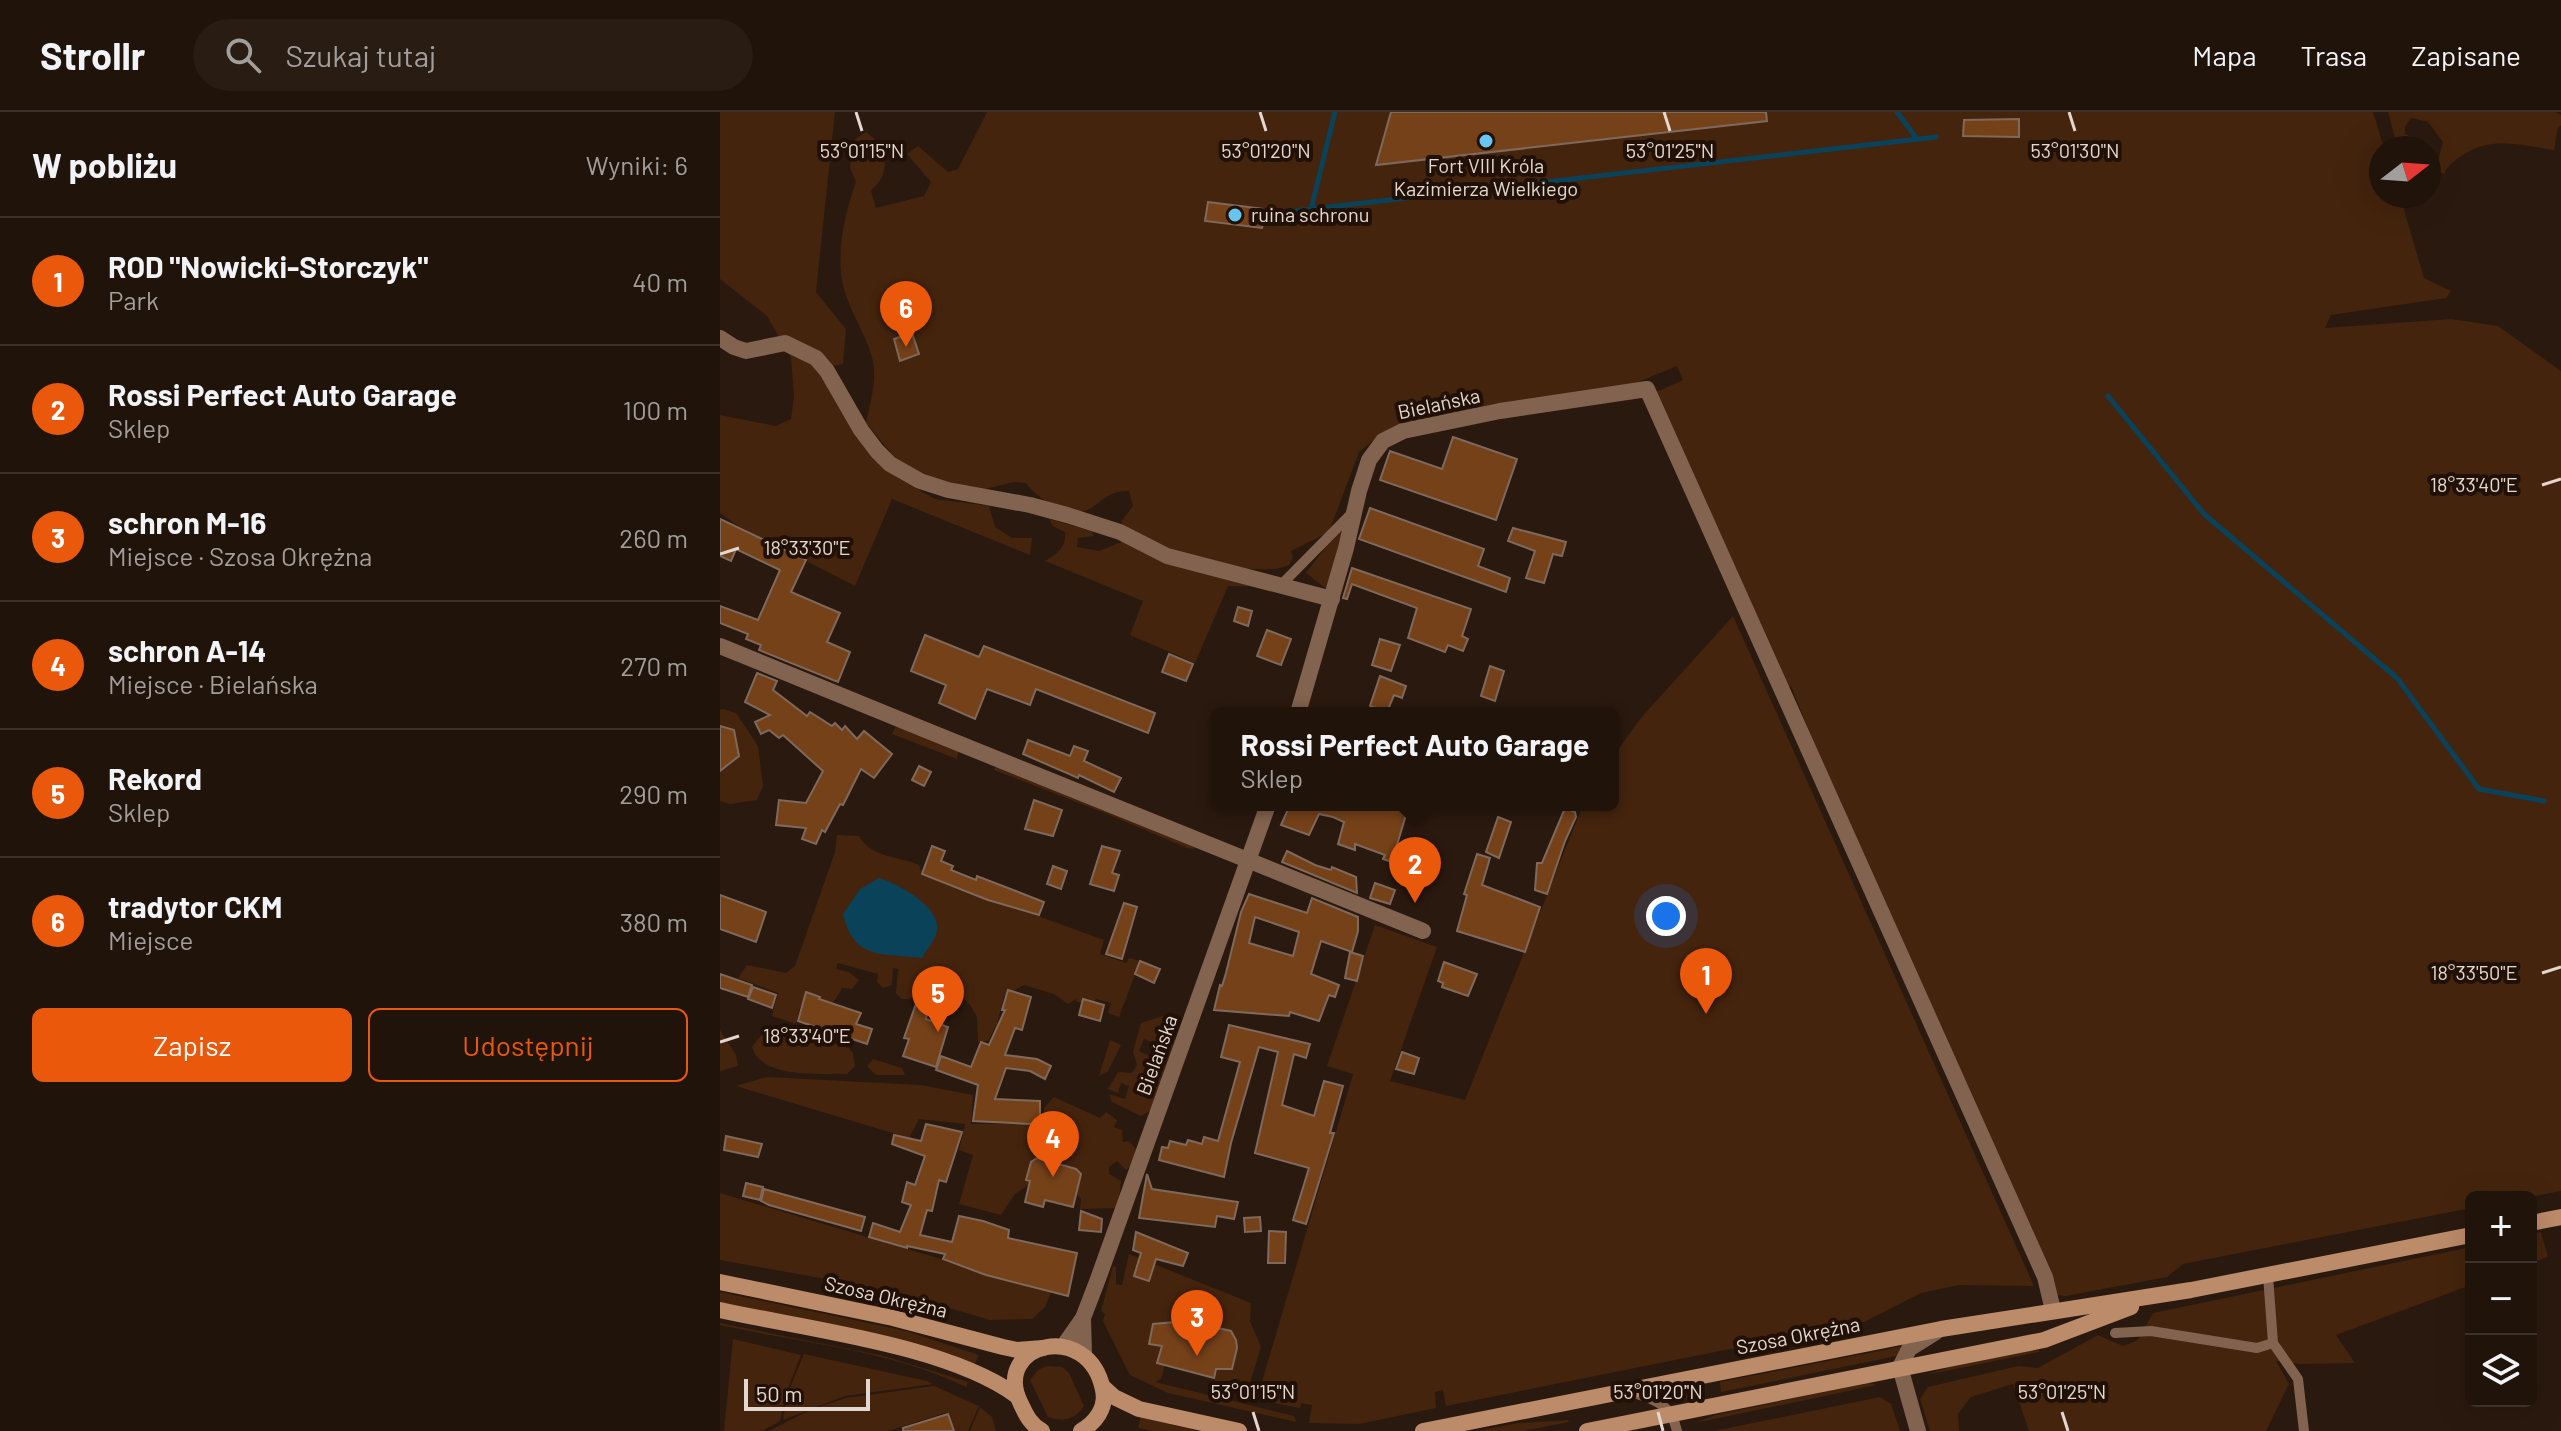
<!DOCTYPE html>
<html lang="pl">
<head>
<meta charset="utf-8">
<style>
  :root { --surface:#20130a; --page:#281c13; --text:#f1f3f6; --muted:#a29e9c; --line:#3d322b; --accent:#ea580c }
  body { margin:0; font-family:Barlow,sans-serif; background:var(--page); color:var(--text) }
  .controls { position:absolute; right:24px; bottom:24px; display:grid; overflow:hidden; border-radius:12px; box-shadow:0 8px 32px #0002 }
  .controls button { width:72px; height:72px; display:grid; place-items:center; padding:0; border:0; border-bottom:2px solid var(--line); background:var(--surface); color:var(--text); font:40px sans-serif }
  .compass { position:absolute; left:1649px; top:24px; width:72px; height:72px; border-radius:50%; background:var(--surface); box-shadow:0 8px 32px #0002; rotate:73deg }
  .scale { position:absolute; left:24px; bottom:20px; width:126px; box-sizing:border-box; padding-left:8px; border:4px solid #e3d7cf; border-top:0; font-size:22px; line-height:28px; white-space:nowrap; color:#e3d7cf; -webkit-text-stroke:6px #201006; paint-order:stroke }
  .you { position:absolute; left:946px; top:804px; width:28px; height:28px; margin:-20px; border:6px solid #fff; border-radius:50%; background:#1a73e8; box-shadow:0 0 0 12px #1a73e833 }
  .badge { display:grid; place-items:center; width:52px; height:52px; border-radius:50%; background:var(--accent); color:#fff; font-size:26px; font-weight:700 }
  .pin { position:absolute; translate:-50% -66px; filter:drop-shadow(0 2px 4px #0008) }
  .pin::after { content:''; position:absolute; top:42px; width:28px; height:24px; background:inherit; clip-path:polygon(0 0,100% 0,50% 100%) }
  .popup { position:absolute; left:491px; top:595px; width:408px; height:104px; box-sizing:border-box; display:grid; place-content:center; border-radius:12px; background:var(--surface); filter:drop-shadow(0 2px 6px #0005); font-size:26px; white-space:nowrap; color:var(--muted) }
  .popup b { font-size:30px; color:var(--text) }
  .popup::after { content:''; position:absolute; left:50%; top:100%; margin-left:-16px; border:16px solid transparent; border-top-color:var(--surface) }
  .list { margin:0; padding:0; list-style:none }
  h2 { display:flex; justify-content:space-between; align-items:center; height:104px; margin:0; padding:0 32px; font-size:34px }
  h2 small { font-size:26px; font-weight:400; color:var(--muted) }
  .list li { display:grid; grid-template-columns:52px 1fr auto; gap:24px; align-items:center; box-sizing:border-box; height:128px; padding:0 32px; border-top:2px solid var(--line) }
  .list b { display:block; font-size:30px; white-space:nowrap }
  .list p { margin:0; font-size:26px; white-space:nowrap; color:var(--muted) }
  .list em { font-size:26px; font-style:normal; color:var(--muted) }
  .actions { display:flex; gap:16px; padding:24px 32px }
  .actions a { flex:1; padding:18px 0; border:2px solid var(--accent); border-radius:12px; text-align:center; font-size:28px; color:var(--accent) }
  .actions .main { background:var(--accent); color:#fff }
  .icon { flex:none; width:44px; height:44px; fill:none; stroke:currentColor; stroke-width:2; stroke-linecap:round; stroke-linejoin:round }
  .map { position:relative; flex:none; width:1841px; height:1319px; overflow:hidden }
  header { display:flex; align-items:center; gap:48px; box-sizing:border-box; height:112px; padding:0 40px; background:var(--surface); border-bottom:2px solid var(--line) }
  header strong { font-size:38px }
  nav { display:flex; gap:44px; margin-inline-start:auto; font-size:28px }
  .search { width:560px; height:72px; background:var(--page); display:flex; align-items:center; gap:20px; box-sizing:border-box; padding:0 28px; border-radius:44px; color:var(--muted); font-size:30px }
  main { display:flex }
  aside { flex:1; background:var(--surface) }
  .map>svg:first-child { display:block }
  .green { fill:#44240d; fill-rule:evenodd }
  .water { fill:#0a4259 }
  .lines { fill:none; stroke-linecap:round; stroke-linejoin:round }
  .stream { stroke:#0a4259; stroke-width:5 }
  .building { fill:#754119; stroke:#7e695c; stroke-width:2; fill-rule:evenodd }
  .lane { stroke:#82634f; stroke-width:10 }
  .street { stroke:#82634f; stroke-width:16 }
  .secondary { stroke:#bc8b6a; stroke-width:16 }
  .ticks { fill:none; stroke:#e3d7cf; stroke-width:3 }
  .poi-dot { fill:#68c4f0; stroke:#201006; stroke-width:3 }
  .labels { text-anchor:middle; stroke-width:8; stroke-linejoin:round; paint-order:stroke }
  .poi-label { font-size:20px; fill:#e3d7cf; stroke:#201006 }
  .street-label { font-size:20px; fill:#e3d7cf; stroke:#201006 }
  .ticks-label { font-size:20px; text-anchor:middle; fill:#e3d7cf; stroke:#201006; stroke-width:8; stroke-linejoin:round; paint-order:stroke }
</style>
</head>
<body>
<header>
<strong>Strollr</strong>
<div class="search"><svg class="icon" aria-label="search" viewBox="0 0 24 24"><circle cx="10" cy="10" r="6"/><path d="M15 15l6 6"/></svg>Szukaj tutaj</div>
<nav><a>Mapa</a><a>Trasa</a><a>Zapisane</a></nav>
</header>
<main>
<aside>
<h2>W pobliżu<small>Wyniki: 6</small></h2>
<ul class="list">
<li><span class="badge">1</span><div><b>ROD &quot;Nowicki-Storczyk&quot;</b><p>Park</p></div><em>40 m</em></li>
<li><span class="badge">2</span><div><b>Rossi Perfect Auto Garage</b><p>Sklep</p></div><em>100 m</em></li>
<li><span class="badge">3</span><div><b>schron M-16</b><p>Miejsce · Szosa Okrężna</p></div><em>260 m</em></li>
<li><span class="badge">4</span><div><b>schron A-14</b><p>Miejsce · Bielańska</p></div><em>270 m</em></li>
<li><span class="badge">5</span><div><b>Rekord</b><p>Sklep</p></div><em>290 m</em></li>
<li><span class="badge">6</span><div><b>tradytor CKM</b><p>Miejsce</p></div><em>380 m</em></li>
</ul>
<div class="actions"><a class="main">Zapisz</a><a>Udostępnij</a></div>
</aside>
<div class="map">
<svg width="1841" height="1319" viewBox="0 0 1841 1319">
  <rect width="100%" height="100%" fill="#2a190e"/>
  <!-- green -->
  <g class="green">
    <polygon points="0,0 115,0 96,180 126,217 123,252 113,254 96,237 96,257 132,313 171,362 215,387 269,394 275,415 292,426 312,426 310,443 172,387 135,474 18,414 0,401 0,303 56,314 71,307 74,285 71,246 47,204 0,167"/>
    <path d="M267 0H1653L1664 36H1661V84H1680L1704 166 1731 179 1726 186 1611 203 1605 216 1731 207 1778 214 1841 259V1079L1810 1085H1751V1096L1463 1152 1447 1165 1346 1184 1337 1183 1105 659 1071 574 1065 576 936 280 963 268 957 254 911 273 665 319 639 340 609 420 571 439 573 445 569 453C539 469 421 437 401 410L413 394 409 379C385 378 379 396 363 399 341 402 318 387 306 371L294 370 261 378 213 368 181 353 146 311C150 292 157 269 153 249 146 219 124 193 121 161 118 131 126 98 136 70L130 56 134 28 146 20C159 29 169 45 163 62 162 68 154 75 151 79L156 96 204 84 211 70 187 42 198 34 228 60 238 57Z"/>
    <path d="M1668 0H1835L1841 3V13L1838 16 1834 38C1799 33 1772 23 1741 44 1733 50 1729 52 1724 62L1716 57 1723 30 1708 10 1691 6 1685 15V22L1693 26 1696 35 1682 36 1675 26Z"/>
    <path d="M329 407 371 419 374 424 358 426 357 435 379 439 404 429 533 474H508L475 551 410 523 423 489 325 449C338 441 346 436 345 420L333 414Z"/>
    <polygon points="623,412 608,478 586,461"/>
    <polygon points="1013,504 1314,1174 1239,1173 1201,1181 1144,1210 726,1294 723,1278 715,1280 716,1296 639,1312 589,1311 592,1293 581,1291 580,1296 539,1288 540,1284 538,1283 633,962 607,954 655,813 717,835 670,969 745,988 863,693 893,693 893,645 920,607"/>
    <polygon points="3,597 16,601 38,634 43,674 37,688 10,692 0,689 0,598"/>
    <polygon points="177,613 239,638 237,647 172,622"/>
    <polygon points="276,654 474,734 475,737 467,736 385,701 274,658"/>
    <path d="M117 723 139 724C151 746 179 744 199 753L202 762 384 828 380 842 406 851 409 846 420 849 399 905 388 901 391 891 376 887 374 890 363 887 362 891 355 889 358 886 348 892 334 882 304 873 284 884 277 912 268 929 258 930 257 905 250 893 228 869 214 870 211 876 189 887H182L176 881 178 857 173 856 172 873 163 876 157 870 158 862 118 851 116 857 129 860 139 868 132 877 122 876C113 897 99 900 80 895L76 912 52 904 58 881 18 866 27 853 66 861 75 854 115 740Z"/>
    <path d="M443 904 447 910 449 925 455 928 430 999 421 1004 392 990 389 982 405 987 409 974 401 971 398 981 388 977 398 960 412 961 417 953 413 940 421 911ZM424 927 445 935 439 948 419 939Z"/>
    <path d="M63 915 129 936 133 941 135 954 127 962C100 961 41 967 32 935 40 923 48 916 63 915Z"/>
    <polygon points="0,918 16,943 18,954 0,959"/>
    <polygon points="390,928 401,933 388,959 379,964"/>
    <polygon points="153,947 182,956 185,963 156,963 147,954"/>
    <polygon points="47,965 201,973 253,983 251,1012 299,1012 324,1008 324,996 334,985 380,1006 386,1000 397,1008 394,1015 402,1018 403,1030 409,1029 417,1038 413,1052 406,1058 397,1049 389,1055 389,1062 401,1069 398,1096 360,1097 361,1087 356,1081 313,1070 295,1082 281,1103 239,1092 253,1043 239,1038 245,1012 199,1007 189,1026 16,974"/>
    <polygon points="0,1081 331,1180 325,1195 312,1207 270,1208 172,1179 0,1148"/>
    <polygon points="1821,1120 1828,1145 1811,1151 1811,1122"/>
    <polygon points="1751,1135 1751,1173 1616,1223 1635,1251 1580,1252 1556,1249 1569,1272 1546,1319 1309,1319 1293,1272 1251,1285 1238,1302 1239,1319 1210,1319 1200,1287 1208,1275 1298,1254 1318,1256 1378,1223 1403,1234 1418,1228 1433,1201"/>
    <polygon points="409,1142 531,1191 530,1209 541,1235 528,1277 495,1269 494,1266 445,1253 441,1267 435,1270 574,1304 576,1310 448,1281 410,1263 383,1209 385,1202 381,1199 393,1154 396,1155 396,1172 402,1173"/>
    <polygon points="0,1180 186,1219 259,1243 254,1253 0,1191"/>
    <path d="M0 1211 164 1244 248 1270 246 1275C171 1238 81 1231 0 1213Z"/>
    <polygon points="13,1227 81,1243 65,1284 60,1309 42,1319 4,1319"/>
    <polygon points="1184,1234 1177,1244 1001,1280 1000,1270"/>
    <polygon points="1319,1237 1319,1240 1206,1263 1230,1255"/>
    <polygon points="84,1242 207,1269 213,1272 125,1284 63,1308 67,1283"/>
    <path d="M326 1254 342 1255 349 1261 364 1294C355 1308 343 1310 328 1305L310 1268 318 1258Z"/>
    <polygon points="1148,1271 1157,1273 975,1311 995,1303"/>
    <polygon points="214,1274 259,1294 248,1319 234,1319 228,1300 168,1319 49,1319 90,1298 126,1286"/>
    <polygon points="978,1276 980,1284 954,1290 940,1283"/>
    <polygon points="1160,1285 1171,1292 1180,1319 994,1319"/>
    <polygon points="260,1295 272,1305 276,1319 250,1319"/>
    <polygon points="421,1305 478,1319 433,1319 418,1316"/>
    <polygon points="848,1308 849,1310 803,1319 758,1319 798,1311"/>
  </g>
  <!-- water -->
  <path class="water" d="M159 766C177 771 221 795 217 818 216 827 207 837 202 846 163 841 134 849 123 802L140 777Z"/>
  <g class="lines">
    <!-- stream -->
    <g class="stream">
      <polyline points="1177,0 1197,27"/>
      <polyline points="591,97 615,0"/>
      <polyline points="574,99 1216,25"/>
      <polyline points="1388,284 1484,402 1677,566 1759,677 1824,689"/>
    </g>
  </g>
  <!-- building -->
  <g class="building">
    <polygon points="671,0 1046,0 1047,9 656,53"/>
    <polygon points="1299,7 1299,25 1243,24 1244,8"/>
    <polygon points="488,90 545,97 542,116 485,109"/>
    <polygon points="192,221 199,242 180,249 174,227"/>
    <polygon points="733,325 797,347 776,408 660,368 670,339 722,357"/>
    <polygon points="650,396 764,437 758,454 790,466 786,480 639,427"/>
    <polygon points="0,407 86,448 71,480 120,501 107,530 130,540 118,570 39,538 41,533 26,527 28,522 0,511 0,494 38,508 60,458 16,437 11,449 0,444"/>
    <polygon points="793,416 846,430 842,444 833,442 824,471 806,466 815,439 788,429"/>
    <polygon points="632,456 751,497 742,524 748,527 743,539 728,533 725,540 688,526 697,496 632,472 627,487 623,486"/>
    <polygon points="518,495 532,499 528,514 514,509"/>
    <polygon points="547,518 571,527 561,553 537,544"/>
    <polygon points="205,523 259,545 264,534 435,601 428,621 316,577 310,593 267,577 255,607 219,591 226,573 191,559"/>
    <polygon points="660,527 680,533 671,559 652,553"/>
    <polygon points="449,542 473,552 466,569 442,560"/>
    <polygon points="770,554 784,559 775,589 761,584"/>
    <polygon points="37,561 57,569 53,578 87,604 90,600 112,614 115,611 122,618 125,614 137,627 144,619 172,642 154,666 141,657 123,693 120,692 105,720 102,718 96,732 82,727 86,716 56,713 59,688 86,691 103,659 63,623 59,626 49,618 41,622 35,610 50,603 25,590"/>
    <polygon points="660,564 686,574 682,586 674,583 667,600 650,594"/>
    <polygon points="0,614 14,618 19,644 0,659"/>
    <polygon points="308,628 350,644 354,634 368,639 364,649 401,666 394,680 359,663 358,666 303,642"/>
    <polygon points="199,654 211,660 204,674 192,668"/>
    <polygon points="314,688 342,698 333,724 305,717"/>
    <polygon points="570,693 689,693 676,736 708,747 703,761 663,747 665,743 635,732 635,738 618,732 624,710 613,705 599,702 589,723 561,713"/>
    <polygon points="845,696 855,700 856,705 845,729 827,782 815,778 817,751 822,751"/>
    <polygon points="778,705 791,710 779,746 766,740"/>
    <polygon points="212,734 225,739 221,749 233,754 231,758 256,768 257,764 324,790 319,803 268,788 202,762"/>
    <polygon points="382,734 400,739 392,761 399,763 394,779 370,772"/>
    <polygon points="567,739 595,753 611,758 612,755 636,765 637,781 562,750"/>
    <polygon points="757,742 770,746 762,773 820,795 805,840 737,819 747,783 744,782"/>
    <polygon points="333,754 347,759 341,777 327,772"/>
    <polygon points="655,771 675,778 670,792 650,786"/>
    <path d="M529 782 587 801 592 786 638 805V819L632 840 601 829 591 862 619 873 615 885 609 883 599 909 570 900 569 904 494 898 500 873 502 874 506 861 521 800ZM535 805 579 820 573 844 529 831Z"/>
    <polygon points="0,783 46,800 36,830 0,817"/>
    <polygon points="404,791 417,795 402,847 386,842"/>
    <polygon points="630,840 643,844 637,869 625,866"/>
    <polygon points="420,849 440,857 434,871 415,862"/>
    <polygon points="724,850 757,862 748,884 722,875 723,871 718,869"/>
    <polygon points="0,862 32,873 28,885 0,876"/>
    <polygon points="205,866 213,868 206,907 228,915 216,955 183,944 189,927 184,926"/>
    <polygon points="33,875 56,883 52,896 28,887"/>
    <polygon points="288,878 311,885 302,918 295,916 285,943 317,947 331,954 325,967 310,959 286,956 275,987 320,989 320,1010 310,1012 253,1009 258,973 216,958 221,944 251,955 261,930 269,933 285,898 282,898"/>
    <polygon points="86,880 100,885 99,887 141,901 136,912 152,917 147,932 78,909"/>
    <polygon points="363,887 384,893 380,909 359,903"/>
    <polygon points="509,913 590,932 586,946 574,942 562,993 594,1004 604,969 623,974 610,1021 614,1021 586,1112 573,1108 589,1056 535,1041 558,940 539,935 511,1031 504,1065 439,1048 442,1035 448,1036 450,1029 466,1033 468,1028 482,1032 484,1025 498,1029 520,950 501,945"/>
    <polygon points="682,940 699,946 694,962 676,957"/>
    <polygon points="206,1012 242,1020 226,1070 219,1068 212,1099 207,1098 200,1123 232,1130 239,1104 263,1109 289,1118 288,1126 357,1141 348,1184 266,1163 223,1147 225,1142 187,1134 187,1136 149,1125 153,1111 180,1120 191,1093 182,1090 187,1070 195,1073 205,1044 172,1032 174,1023 201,1029"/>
    <polygon points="6,1024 42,1032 38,1045 4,1038"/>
    <polygon points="317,1046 356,1057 361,1062 353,1095 325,1088 323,1095 305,1090 310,1069 306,1068 311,1050"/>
    <polygon points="427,1062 432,1077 518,1090 514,1107 497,1104 495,1115 419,1106"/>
    <polygon points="26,1071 43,1075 40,1088 23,1084"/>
    <polygon points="44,1077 145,1105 141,1119 49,1093 41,1089"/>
    <polygon points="361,1099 382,1107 381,1120 359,1118"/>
    <polygon points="540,1105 541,1119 525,1120 524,1106"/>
    <polygon points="549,1119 566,1120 565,1151 548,1151"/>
    <polygon points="416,1120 468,1141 463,1154 436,1147 429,1169 414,1164 421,1141 413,1138"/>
    <polygon points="467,1209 511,1219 516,1228 517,1236 512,1257 496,1257 494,1266 437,1251 442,1234 429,1232 433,1212"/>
    <polygon points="228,1302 234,1319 183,1319 183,1316"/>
  </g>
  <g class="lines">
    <!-- lane -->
    <g class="lane">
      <polyline points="561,473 633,400"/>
      <polyline points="1395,1221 1431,1219 1537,1236 1553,1231 1548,1164"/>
      <polyline points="1553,1231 1578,1267 1584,1319"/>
      <path d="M911 1280C936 1288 951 1292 957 1319"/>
    </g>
    <!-- street -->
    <g class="street">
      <polyline points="0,226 14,235 26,239 65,231 96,246 107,259 141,318 157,339 170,352 200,369 228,378 310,393 347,403 400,420 447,444 612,487"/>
      <path d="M0 534C234 630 469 725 703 819"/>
      <polyline points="578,601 626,436 639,379 649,348 663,329 683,319 780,299 927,277 1325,1165 1333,1198"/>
      <polyline points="363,1206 364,1242"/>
      <polyline points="344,1233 363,1206 378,1167 548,693"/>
      <polyline points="1198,1319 1180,1255 1189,1237 1216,1220"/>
    </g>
    <!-- secondary -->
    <g class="secondary">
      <polyline points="1811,1111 1841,1105"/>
      <polyline points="0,1170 173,1206 283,1235 297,1238 323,1236"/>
      <path d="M0 1198C85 1217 228 1233 297 1284"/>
      <polyline points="383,1275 394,1285 419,1297 519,1319"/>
      <path d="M322 1319C310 1312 306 1303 300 1290 272 1231 369 1207 383 1278 387 1296 375 1311 361 1319"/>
      <polyline points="703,1319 1221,1217 1471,1178 1751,1123"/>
      <polyline points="867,1319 1324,1228 1411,1195"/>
    </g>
  </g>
  <!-- ticks -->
  <path class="ticks" d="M136 0 142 19M540 0 546 19M944 0 950 19M1349 0 1355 19M1822 373 1841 367M0 442 19 436M1822 861 1841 855M0 930 19 924M533 1300 539 1319M938 1300 943 1319M1342 1300 1348 1319"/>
  <!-- markers -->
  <g class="poi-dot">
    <circle cx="766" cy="29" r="8"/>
    <circle cx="515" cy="103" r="8"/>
  </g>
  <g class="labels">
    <!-- poi labels -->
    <g class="poi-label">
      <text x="766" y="61">Fort VIII Króla<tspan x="766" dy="23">Kazimierza Wielkiego</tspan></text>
      <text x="531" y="110" text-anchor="start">ruina schronu</text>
    </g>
    <!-- street labels -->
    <g class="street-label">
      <text transform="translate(719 292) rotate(-12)" y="7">Bielańska</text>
      <text transform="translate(437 943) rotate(-70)" y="7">Bielańska</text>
      <text transform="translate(166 1185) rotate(13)" y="7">Szosa Okrężna</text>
      <text transform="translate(1078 1224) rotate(-11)" y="7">Szosa Okrężna</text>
    </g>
  </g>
  <g class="ticks-label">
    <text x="142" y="46">53°01'15"N</text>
    <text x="546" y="46">53°01'20"N</text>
    <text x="950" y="46">53°01'25"N</text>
    <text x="1355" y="46">53°01'30"N</text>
    <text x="1754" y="380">18°33'40"E</text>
    <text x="87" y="443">18°33'30"E</text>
    <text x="1754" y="868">18°33'50"E</text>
    <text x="87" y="931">18°33'40"E</text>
    <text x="533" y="1287">53°01'15"N</text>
    <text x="938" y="1287">53°01'20"N</text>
    <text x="1342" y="1287">53°01'25"N</text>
  </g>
</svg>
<div class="controls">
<button>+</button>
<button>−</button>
<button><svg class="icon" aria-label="layers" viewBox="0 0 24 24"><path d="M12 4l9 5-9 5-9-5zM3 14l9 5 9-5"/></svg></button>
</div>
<svg class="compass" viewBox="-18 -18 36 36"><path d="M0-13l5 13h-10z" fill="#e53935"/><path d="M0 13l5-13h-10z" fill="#a29e9c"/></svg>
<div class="scale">50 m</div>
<div class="you"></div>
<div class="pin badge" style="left:986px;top:902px">1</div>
<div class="pin badge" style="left:695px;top:791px">2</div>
<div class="popup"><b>Rossi Perfect Auto Garage</b>Sklep</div>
<div class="pin badge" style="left:477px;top:1244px">3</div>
<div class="pin badge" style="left:333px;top:1065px">4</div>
<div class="pin badge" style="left:218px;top:920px">5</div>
<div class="pin badge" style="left:186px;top:235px">6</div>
</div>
</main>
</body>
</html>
